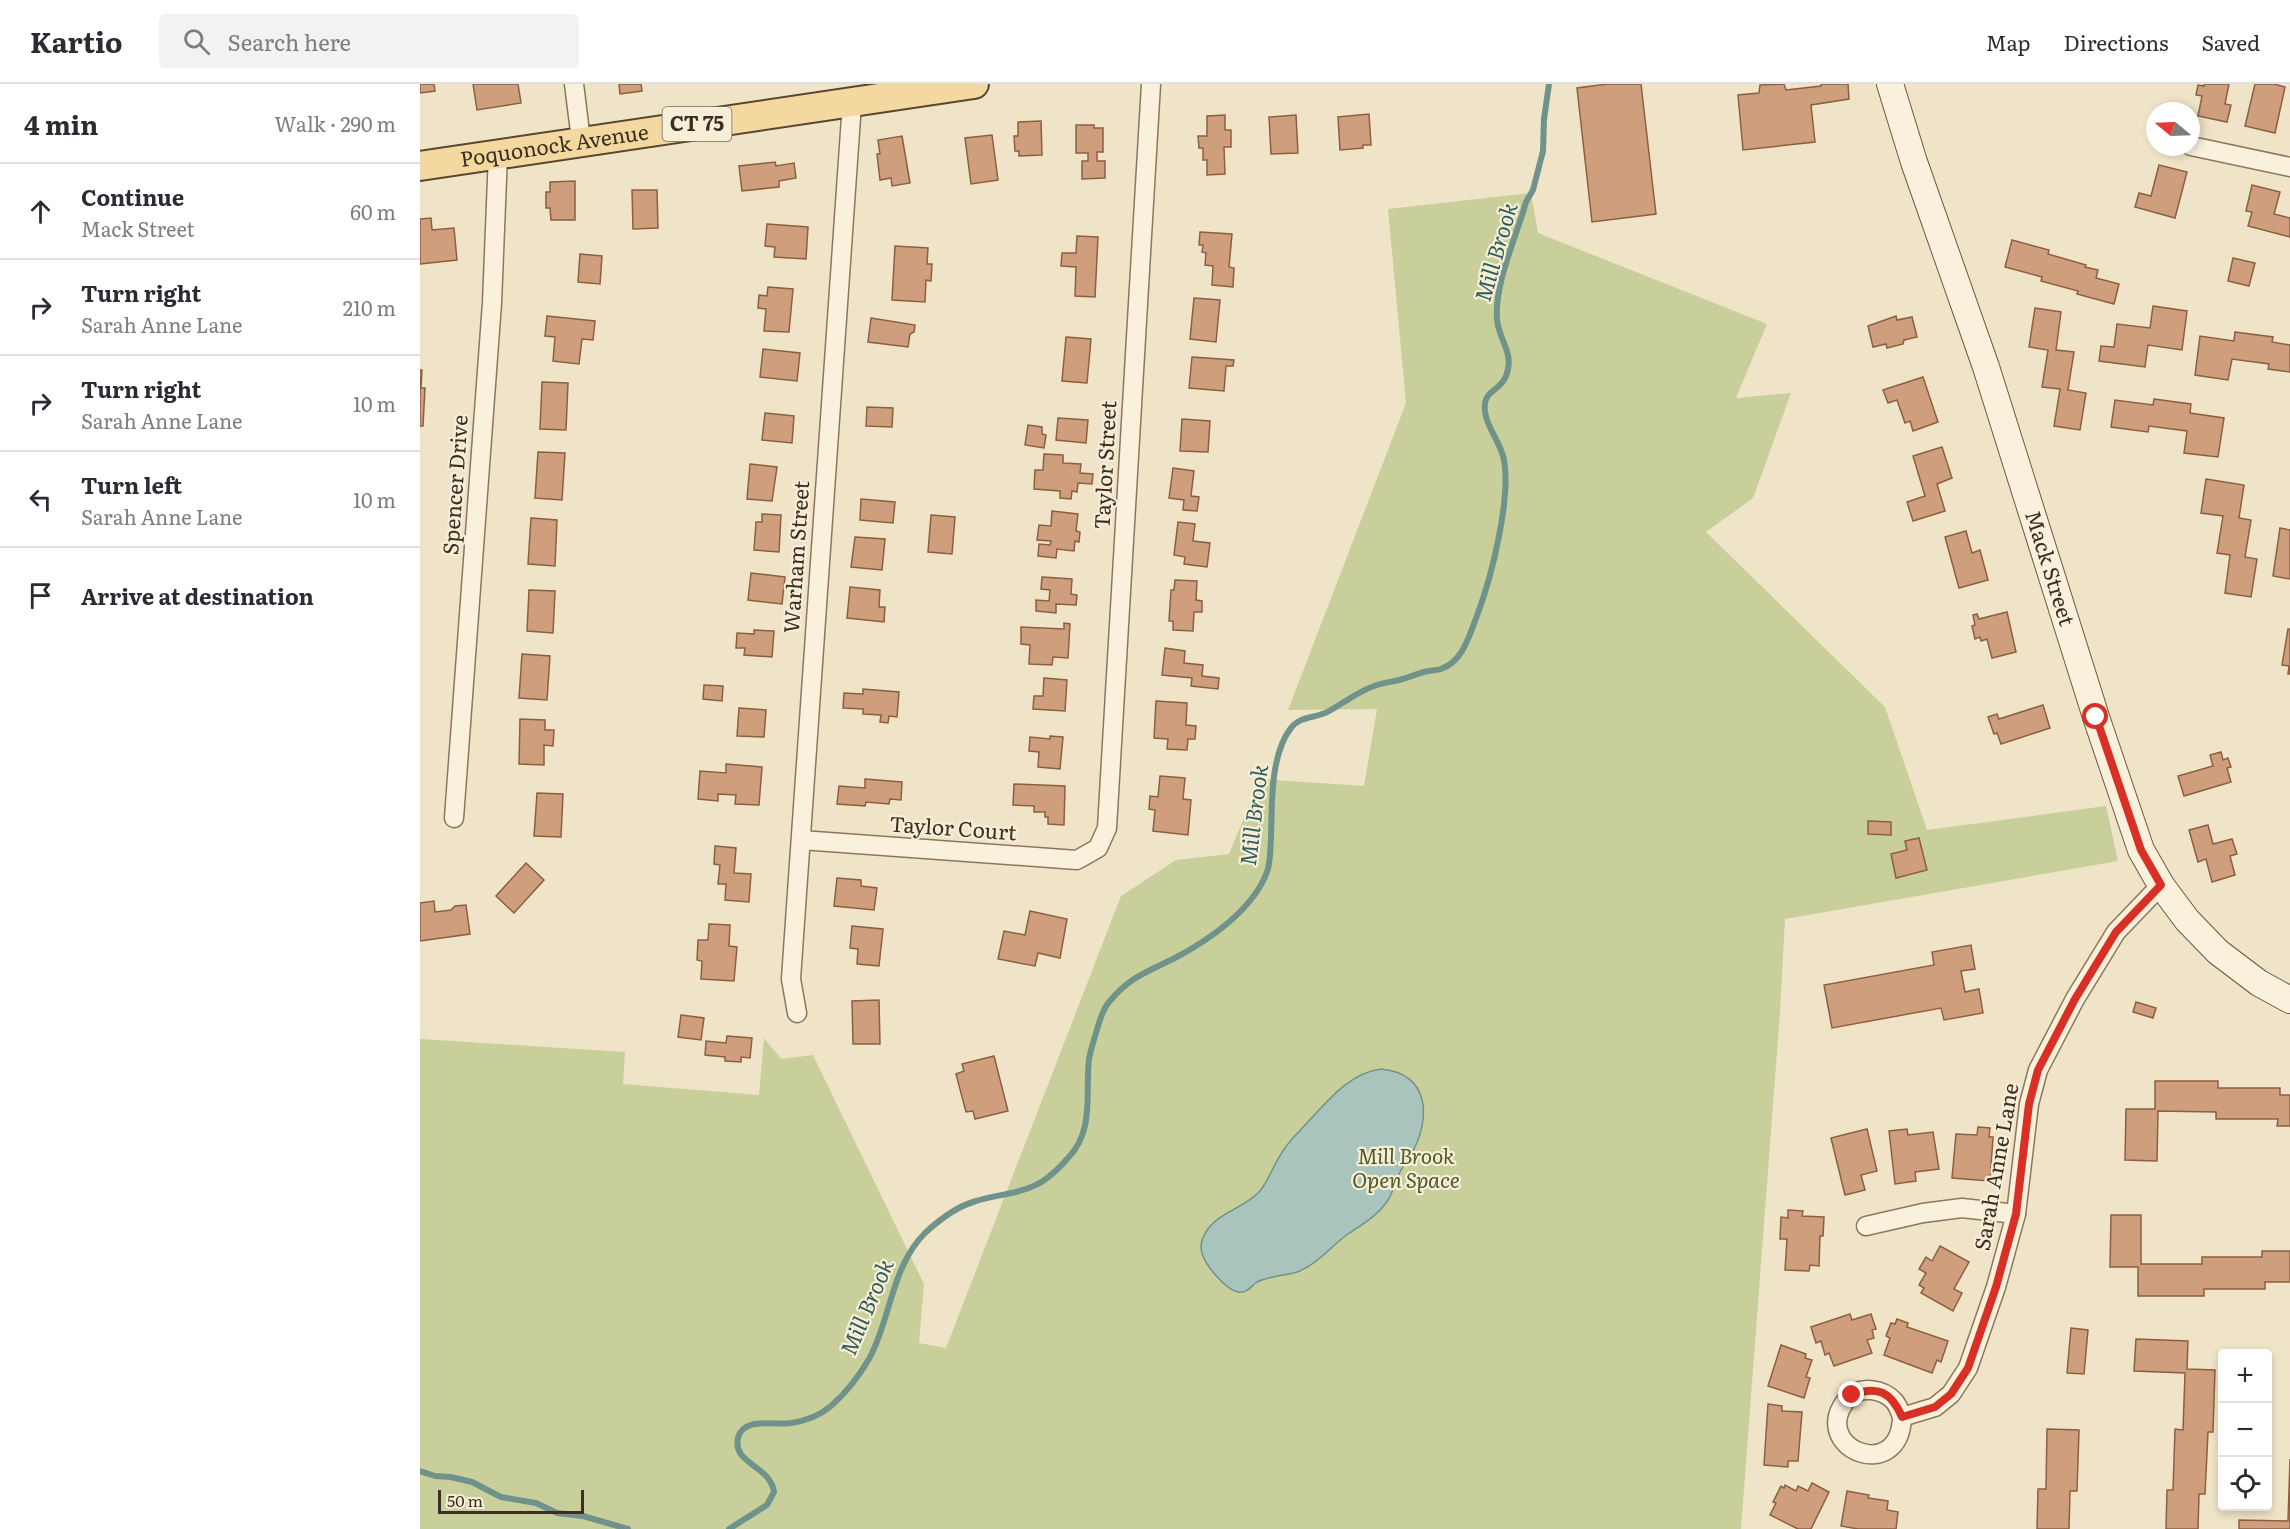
<!DOCTYPE html>
<html lang="en">
<head>
<meta charset="utf-8">
<style>
  :root { --surface:#fff; --page:#f2f2f3; --text:#2b2b33; --muted:#7c7c81; --line:#e1e1e2 }
  body { margin:0; font-family:Literata,serif; background:var(--page); color:var(--text) }
  .controls { position:absolute; right:18px; bottom:18px; display:grid; overflow:hidden; border-radius:6px; box-shadow:0 3px 9px #0003 }
  .controls button { width:54px; height:54px; display:grid; place-items:center; padding:0; border:0; border-bottom:2px solid var(--line); background:var(--surface); color:var(--text); font:30px sans-serif }
  .compass { position:absolute; left:1726px; top:18px; width:54px; height:54px; border-radius:50%; background:var(--surface); box-shadow:0 3px 9px #0003; rotate:289deg }
  .scale { position:absolute; left:18px; bottom:15px; width:146px; box-sizing:border-box; padding-left:6px; border:3px solid #3d2e20; border-top:0; font-size:16px; line-height:21px; white-space:nowrap; color:#3d2e20; -webkit-text-stroke:4px #f7eed8; paint-order:stroke }
  .stop { position:absolute; width:18px; height:18px; margin:-14px; border:4px solid #d93025; border-radius:50%; background:#fff }
  .stop.end { background:#d93025; border-color:#fff; box-shadow:0 2px 6px #0008 }
  .list { margin:0; padding:0; list-style:none }
  h2 { display:flex; justify-content:space-between; align-items:center; height:78px; margin:0; padding:0 24px; font-size:26px }
  h2 small { font-size:20px; font-weight:400; color:var(--muted) }
  .list li { display:grid; grid-template-columns:39px 1fr auto; gap:18px; align-items:center; box-sizing:border-box; height:96px; padding:0 24px; border-top:2px solid var(--line) }
  .list b { display:block; font-size:22px; white-space:nowrap }
  .list p { margin:0; font-size:20px; white-space:nowrap; color:var(--muted) }
  .list em { font-size:20px; font-style:normal; color:var(--muted) }
  .icon { flex:none; width:33px; height:33px; fill:none; stroke:currentColor; stroke-width:2; stroke-linecap:round; stroke-linejoin:round }
  .map { position:relative; flex:none; width:1870px; height:1445px; overflow:hidden }
  header { display:flex; align-items:center; gap:36px; box-sizing:border-box; height:84px; padding:0 30px; background:var(--surface); border-bottom:2px solid var(--line) }
  header strong { font-size:28px }
  nav { display:flex; gap:33px; margin-inline-start:auto; font-size:21px }
  .search { width:420px; height:54px; background:var(--page); display:flex; align-items:center; gap:15px; box-sizing:border-box; padding:0 21px; border-radius:6px; color:var(--muted); font-size:22px }
  main { display:flex }
  aside { flex:1; background:var(--surface) }
  .map>svg:first-child { display:block }
  .green { fill:#c9cf9b }
  .water { fill:#a9c4bc; stroke:#6f938a; stroke-width:1.5 }
  .lines { fill:none; stroke-linecap:round; stroke-linejoin:round }
  .stream { stroke:#6f938a; stroke-width:6 }
  .building { fill:#cf9f7d; stroke:#8d5f41; stroke-width:1.5 }
  .street-casing { stroke:#8d765c; stroke-width:21 }
  .secondary-casing { stroke:#6f573f; stroke-width:28 }
  .primary-casing { stroke:#5b4430; stroke-width:32 }
  .street { stroke:#faf1dc; stroke-width:18 }
  .secondary { stroke:#faf1dc; stroke-width:26 }
  .primary { stroke:#f3d9a0; stroke-width:28 }
  .route { stroke:#d93025; stroke-width:8 }
  .labels { text-anchor:middle; stroke-width:4.5; stroke-linejoin:round; paint-order:stroke }
  .shield { fill:#f7eed8; stroke:#756857; stroke-width:1.5 }
  .shield-label { font-size:20px; font-weight:bold; fill:#3d2e20 }
  .street-label { font-size:21px; fill:#3d2e20; stroke:#f7eed8 }
  .park-label { font-size:21px; font-style:italic; fill:#4d5a26; stroke:#f7eed8 }
  .water-label { font-size:22px; font-style:italic; fill:#2f5d5a; stroke:#f7eed8 }
</style>
</head>
<body>
<header>
<strong>Kartio</strong>
<div class="search"><svg class="icon" aria-label="search" viewBox="0 0 24 24"><circle cx="10" cy="10" r="6"/><path d="M15 15l6 6"/></svg>Search here</div>
<nav><a>Map</a><a>Directions</a><a>Saved</a></nav>
</header>
<main>
<aside>
<h2>4 min<small>Walk · 290 m</small></h2>
<ul class="list">
<li><svg class="icon" aria-label="ahead" viewBox="0 0 24 24"><path d="M12 20V5M6 11l6-6 6 6"/></svg><div><b>Continue</b><p>Mack Street</p></div><em>60 m</em></li>
<li><svg class="icon" aria-label="right" viewBox="0 0 24 24"><path d="M7 20v-9h11M14 6l5 5-5 5"/></svg><div><b>Turn right</b><p>Sarah Anne Lane</p></div><em>210 m</em></li>
<li><svg class="icon" aria-label="right" viewBox="0 0 24 24"><path d="M7 20v-9h11M14 6l5 5-5 5"/></svg><div><b>Turn right</b><p>Sarah Anne Lane</p></div><em>10 m</em></li>
<li><svg class="icon" aria-label="left" viewBox="0 0 24 24"><path d="M17 20v-9H6M10 6l-5 5 5 5"/></svg><div><b>Turn left</b><p>Sarah Anne Lane</p></div><em>10 m</em></li>
<li><svg class="icon" aria-label="arrive" viewBox="0 0 24 24"><path d="M6 21V4h12l-3 4 3 4H6"/></svg><div><b>Arrive at destination</b></div></li>
</ul>
</aside>
<div class="map">
<svg width="1870" height="1445" viewBox="0 0 1870 1445">
  <rect width="100%" height="100%" fill="#f0e4c8"/>
  <!-- green -->
  <polygon class="green" points="1111,109 1118,149 1347,240 1316,314 1371,309 1333,414 1286,448 1465,623 1507,746 1686,722 1698,777 1365,835 1360,928 1321,1445 0,1445 0,955 205,968 203,1000 339,1011 344,954 361,975 393,971 504,1200 499,1259 526,1264 701,812 756,776 809,770 840,695 944,702 957,625 868,626 986,319 968,125"/>
  <!-- water -->
  <path class="water" d="M961 985C1011 990 1011 1035 991 1071 988 1076 984 1080 981 1086 976 1096 973 1110 966 1119 956 1133 941 1141 928 1150 911 1162 897 1181 877 1188 864 1192 849 1192 837 1198 831 1202 827 1210 818 1208 806 1206 785 1181 782 1169 780 1162 782 1154 786 1148 798 1128 825 1124 840 1107 850 1094 855 1077 865 1064 871 1055 879 1048 886 1040 907 1018 929 989 961 985Z"/>
  <g class="lines">
    <!-- stream -->
    <g class="stream">
      <polyline points="0,1387 15,1392 31,1393 52,1398 81,1413 116,1419 137,1429 163,1432 208,1445"/>
      <path d="M309 1445 347 1421 354 1408C350 1381 312 1380 318 1354 323 1332 356 1342 371 1339 386 1337 399 1332 411 1322 426 1309 439 1292 449 1275 471 1235 471 1183 505 1149 519 1136 538 1122 556 1117 578 1110 603 1110 623 1097 632 1091 641 1082 648 1074 675 1046 665 1010 669 975 671 964 675 953 678 942 681 933 683 925 689 918 710 893 725 889 753 875 788 857 833 826 847 788 851 777 850 765 851 754 852 722 850 670 871 644 881 631 895 635 909 627 924 619 937 608 954 602 962 599 971 598 979 596 988 594 996 590 1004 588 1010 586 1015 587 1021 585 1044 577 1050 549 1058 529 1072 491 1091 415 1084 376 1081 357 1062 339 1065 319 1067 305 1085 305 1088 285 1092 267 1078 253 1077 235 1074 201 1097 151 1106 118L1113 106 1123 67 1124 35 1129 0"/>
    </g>
  </g>
  <!-- building -->
  <g class="building">
    <polygon points="0,0 14,0 15,7 0,9"/>
    <polygon points="53,0 98,0 101,19 57,26"/>
    <polygon points="199,0 221,0 222,7 200,10"/>
    <polygon points="1188,0 1221,0 1236,130 1172,138 1157,4"/>
    <polygon points="1364,0 1366,6 1401,2 1401,0 1428,0 1429,15 1391,21 1395,58 1323,66 1318,11 1339,9 1340,1"/>
    <polygon points="1784,0 1809,0 1805,20 1811,21 1807,38 1778,32 1782,12 1776,11 1778,1 1784,2"/>
    <polygon points="1835,0 1854,0 1865,3 1855,49 1825,42"/>
    <polygon points="949,30 951,61 943,61 943,64 920,66 918,33"/>
    <polygon points="805,31 805,46 811,46 811,63 804,63 805,90 787,91 787,76 783,76 783,64 779,64 778,52 787,52 787,32"/>
    <polygon points="876,31 878,69 851,70 849,33"/>
    <polygon points="621,37 622,71 599,72 599,67 595,67 594,52 598,52 598,38"/>
    <polygon points="656,41 674,41 674,44 683,44 683,68 677,68 677,77 685,77 685,94 662,95 662,77 668,77 668,69 656,69"/>
    <polygon points="572,51 578,96 551,100 545,54"/>
    <polygon points="482,52 490,99 472,102 471,94 460,96 457,70 460,70 458,56"/>
    <polygon points="355,78 356,82 374,79 376,94 359,97 359,103 322,107 319,82"/>
    <polygon points="1739,81 1767,88 1755,134 1715,123 1719,109 1731,112"/>
    <polygon points="155,97 155,136 131,136 130,124 126,124 126,108 130,108 130,98"/>
    <polygon points="1832,101 1860,108 1854,130 1870,134 1870,153 1828,142 1832,128 1826,127"/>
    <polygon points="212,106 237,106 238,144 213,145"/>
    <polygon points="11,134 12,146 34,144 37,176 0,180 0,135"/>
    <polygon points="347,140 388,143 386,175 354,173 355,163 345,162"/>
    <polygon points="780,148 812,150 809,183 814,184 813,203 792,201 793,182 785,181 786,169 782,168 783,161 779,161"/>
    <polygon points="657,152 678,153 675,213 655,212 656,183 641,182 642,169 656,169"/>
    <polygon points="1592,156 1629,166 1628,170 1666,181 1665,183 1678,186 1676,194 1699,200 1694,220 1657,210 1658,207 1621,197 1622,193 1585,183"/>
    <polygon points="475,162 508,164 507,180 512,180 511,197 506,196 505,218 472,216"/>
    <polygon points="160,170 182,172 180,200 158,198"/>
    <polygon points="1813,174 1835,179 1829,202 1808,197"/>
    <polygon points="348,203 373,205 369,248 344,247 346,225 338,224 339,211 347,212"/>
    <polygon points="774,214 800,216 796,258 770,255"/>
    <polygon points="1733,222 1767,227 1762,266 1728,261 1725,283 1679,277 1681,262 1694,263 1697,240 1730,244"/>
    <polygon points="1615,224 1641,228 1636,266 1654,268 1648,306 1666,309 1660,346 1634,342 1640,305 1622,303 1628,266 1609,263"/>
    <polygon points="127,232 175,237 173,256 162,255 159,280 133,277 135,253 125,252"/>
    <polygon points="1476,232 1477,236 1492,233 1497,253 1484,256 1483,260 1467,264 1466,260 1453,263 1448,242"/>
    <polygon points="451,234 495,241 494,248 490,250 488,263 448,258"/>
    <polygon points="1815,248 1853,253 1852,258 1870,261 1870,288 1848,285 1849,280 1812,275 1808,296 1775,291 1780,252 1814,257"/>
    <polygon points="646,253 671,255 667,299 642,297"/>
    <polygon points="343,265 380,269 377,297 340,293"/>
    <polygon points="772,273 814,276 813,282 806,282 804,307 769,304"/>
    <polygon points="0,286 2,286 1,304 5,304 3,342 0,342"/>
    <polygon points="1503,293 1518,338 1493,347 1490,337 1485,339 1477,316 1468,319 1463,306"/>
    <polygon points="122,298 148,299 146,346 120,345"/>
    <polygon points="1734,315 1771,320 1770,329 1804,334 1798,373 1764,369 1767,347 1729,342 1728,348 1691,343 1695,316 1733,321"/>
    <polygon points="447,323 473,324 472,343 446,342"/>
    <polygon points="345,329 374,332 372,359 342,356"/>
    <polygon points="638,334 668,336 666,359 636,356"/>
    <polygon points="762,335 790,337 788,368 760,367"/>
    <polygon points="608,341 622,343 622,350 626,351 624,364 605,361"/>
    <polygon points="1522,363 1532,394 1517,400 1525,427 1493,437 1487,418 1505,412 1493,372"/>
    <polygon points="118,368 145,369 142,416 115,414"/>
    <polygon points="624,370 643,371 643,379 661,380 660,389 673,390 672,400 658,399 657,408 652,407 651,415 640,414 640,407 614,405 615,386 623,386"/>
    <polygon points="330,380 357,383 352,417 327,415"/>
    <polygon points="753,384 774,387 771,412 779,413 777,427 763,426 764,416 749,414"/>
    <polygon points="1786,395 1824,401 1819,434 1831,436 1825,473 1837,475 1831,513 1805,509 1810,471 1797,469 1803,432 1781,429"/>
    <polygon points="441,415 475,418 473,439 440,436"/>
    <polygon points="632,427 658,430 656,447 660,448 659,458 655,457 654,467 637,465 636,474 618,472 619,460 630,461 631,457 617,456 619,441 631,442"/>
    <polygon points="342,430 361,431 359,468 334,466 336,438 342,438"/>
    <polygon points="511,431 535,433 532,470 508,468"/>
    <polygon points="111,434 137,436 135,482 108,480"/>
    <polygon points="758,438 775,440 773,457 790,459 787,483 764,480 765,473 754,471"/>
    <polygon points="1860,444 1870,446 1870,495 1853,492"/>
    <polygon points="1546,447 1552,469 1560,466 1568,496 1539,504 1525,453"/>
    <polygon points="435,453 465,455 462,486 431,483"/>
    <polygon points="331,489 365,493 362,520 328,516"/>
    <polygon points="622,493 652,495 651,510 657,511 656,521 636,520 636,529 616,527 616,516 629,517 630,506 621,505"/>
    <polygon points="755,496 777,497 776,516 782,517 782,528 774,528 773,547 753,546 753,537 749,537 751,506 754,506"/>
    <polygon points="430,503 460,506 459,523 465,523 464,538 427,534"/>
    <polygon points="109,506 135,507 133,549 107,547"/>
    <polygon points="1587,528 1596,568 1572,574 1567,555 1561,557 1560,553 1555,555 1552,542 1555,541 1553,531 1557,530 1559,535"/>
    <polygon points="644,539 650,540 648,574 633,573 632,581 609,580 610,561 601,560 601,543 644,545"/>
    <polygon points="1868,545 1870,545 1870,590 1868,590 1869,582 1862,581"/>
    <polygon points="334,546 354,547 352,573 324,571 325,564 316,564 317,549 334,550"/>
    <polygon points="745,564 765,567 764,579 783,581 782,592 799,594 798,605 771,602 772,594 742,591"/>
    <polygon points="102,570 130,572 127,616 99,614"/>
    <polygon points="624,594 647,596 645,627 613,625 614,612 623,612"/>
    <polygon points="284,601 303,602 302,617 283,615"/>
    <polygon points="443,605 479,608 477,633 469,632 468,639 460,638 461,631 443,630 443,625 423,624 424,609 443,610"/>
    <polygon points="736,617 767,619 766,641 776,642 775,655 768,655 767,666 747,665 748,655 734,654"/>
    <polygon points="1623,621 1630,644 1581,660 1577,649 1574,650 1568,633 1577,630 1579,635"/>
    <polygon points="319,624 346,626 344,653 317,652"/>
    <polygon points="100,635 125,636 125,646 134,646 133,662 124,661 124,681 99,680"/>
    <polygon points="630,652 643,653 640,685 618,683 619,668 609,667 610,653 630,655"/>
    <polygon points="1801,668 1803,676 1808,674 1811,683 1807,684 1811,698 1764,712 1758,692 1793,682 1790,671"/>
    <polygon points="306,680 342,683 339,721 315,720 316,711 298,710 298,717 278,715 280,687 306,689"/>
    <polygon points="740,692 765,694 763,715 771,716 768,751 733,747 735,726 729,725 730,712 738,713"/>
    <polygon points="445,695 482,698 481,716 470,715 469,720 446,718 445,722 417,720 419,702 445,704"/>
    <polygon points="594,700 645,702 644,741 628,740 628,733 625,733 625,728 614,728 614,722 593,721"/>
    <polygon points="117,709 143,710 141,753 114,752"/>
    <polygon points="1448,737 1471,738 1471,751 1448,750"/>
    <polygon points="1788,741 1793,760 1812,755 1817,770 1810,772 1815,791 1792,798 1786,775 1778,778 1769,746"/>
    <polygon points="1499,754 1507,786 1476,794 1471,770 1487,766 1485,757"/>
    <polygon points="295,762 316,764 314,789 331,790 329,818 305,816 306,800 298,800 300,781 294,780"/>
    <polygon points="106,779 124,796 94,829 76,812"/>
    <polygon points="417,794 441,796 441,802 457,804 454,826 414,822"/>
    <polygon points="14,817 15,828 31,826 35,822 46,821 50,850 0,857 0,819"/>
    <polygon points="610,827 647,835 640,874 618,869 615,882 578,875 584,847 605,851"/>
    <polygon points="289,840 310,841 309,862 317,863 314,897 281,895 282,877 277,876 278,856 288,856"/>
    <polygon points="432,842 463,845 459,882 437,880 438,865 430,864"/>
    <polygon points="1551,861 1555,885 1541,887 1545,908 1559,905 1563,929 1524,936 1521,924 1412,944 1404,901 1514,881 1512,868"/>
    <polygon points="459,916 460,960 433,960 432,917"/>
    <polygon points="1716,918 1736,924 1733,934 1713,928"/>
    <polygon points="261,931 284,934 281,956 258,953"/>
    <polygon points="307,952 332,954 330,974 321,973 321,978 305,977 305,973 285,971 286,957 306,959"/>
    <polygon points="574,972 588,1027 555,1035 553,1027 546,1028 536,990 544,987 542,980"/>
    <polygon points="1735,997 1798,997 1798,1004 1860,1004 1860,1011 1870,1011 1870,1042 1857,1042 1858,1035 1796,1035 1796,1028 1738,1027 1737,1077 1705,1076 1706,1025 1735,1025"/>
    <polygon points="1558,1043 1570,1044 1569,1053 1573,1053 1570,1097 1532,1094 1536,1050 1557,1051"/>
    <polygon points="1447,1045 1457,1087 1441,1091 1445,1106 1425,1111 1411,1054"/>
    <polygon points="1487,1045 1488,1051 1513,1048 1519,1085 1495,1088 1496,1097 1475,1100 1469,1047"/>
    <polygon points="1368,1126 1383,1127 1382,1132 1404,1133 1403,1152 1400,1152 1399,1182 1390,1181 1389,1187 1365,1186 1367,1155 1360,1155 1361,1133 1368,1134"/>
    <polygon points="1691,1131 1721,1131 1721,1180 1782,1180 1782,1173 1842,1173 1842,1167 1870,1167 1870,1198 1845,1198 1845,1205 1784,1205 1784,1212 1718,1212 1718,1183 1690,1183"/>
    <polygon points="1520,1162 1549,1178 1534,1205 1542,1209 1533,1227 1501,1209 1504,1204 1499,1201 1506,1189 1499,1185 1506,1173 1512,1177"/>
    <polygon points="1430,1230 1432,1236 1451,1230 1456,1245 1452,1246 1454,1254 1447,1256 1452,1269 1414,1282 1409,1269 1405,1271 1401,1257 1396,1259 1391,1243"/>
    <polygon points="1477,1235 1488,1239 1487,1243 1528,1257 1521,1278 1517,1276 1512,1289 1464,1271 1470,1254 1466,1252 1471,1239 1475,1240"/>
    <polygon points="1651,1244 1668,1246 1664,1290 1647,1289"/>
    <polygon points="1716,1255 1768,1257 1767,1285 1795,1286 1793,1348 1788,1348 1785,1410 1779,1410 1778,1445 1746,1445 1747,1406 1753,1406 1755,1345 1763,1346 1765,1289 1714,1287"/>
    <polygon points="1361,1261 1386,1270 1385,1274 1392,1276 1386,1293 1390,1294 1384,1314 1348,1302"/>
    <polygon points="1348,1320 1362,1322 1362,1327 1382,1328 1378,1377 1368,1377 1368,1383 1344,1381"/>
    <polygon points="1627,1345 1659,1346 1657,1407 1650,1407 1649,1445 1617,1445 1618,1405 1626,1405"/>
    <polygon points="1870,1375 1870,1445 1819,1445 1819,1436 1868,1437"/>
    <polygon points="1392,1399 1409,1408 1391,1445 1378,1445 1350,1431 1356,1419 1353,1418 1361,1402 1364,1404 1365,1401 1376,1407 1378,1402 1388,1407"/>
    <polygon points="1427,1407 1449,1411 1448,1414 1468,1417 1467,1426 1478,1428 1476,1445 1438,1445 1421,1442"/>
  </g>
  <g class="lines">
    <!-- street casing -->
    <g class="street-casing">
      <g id="street">
        <polyline points="154,0 161,56"/>
        <polyline points="1771,62 1870,83"/>
        <polyline points="34,734 72,219 78,70"/>
        <polyline points="381,756 657,776 678,764 687,744 731,0"/>
        <polyline points="377,929 371,895 432,19"/>
        <polyline points="1446,1142 1503,1129 1542,1124 1596,1130"/>
        <path d="M1482 1333C1480 1402 1386 1363 1428 1314 1440 1301 1463 1305 1474 1317 1478 1321 1480 1328 1482 1333L1515 1323 1531 1310 1548 1284 1576 1203 1596 1130 1609 1020 1618 986 1655 915 1696 848 1741 801"/>
      </g>
    </g>
    <!-- secondary casing -->
    <g class="secondary-casing">
      <g id="secondary">
        <path id="s1" d="M1470 0 1494 78 1566 283 1676 633 1721 766 1741 801 1767 836 1798 868 1839 899 1870 916"/>
      </g>
    </g>
    <!-- primary casing -->
    <g class="primary-casing">
      <g id="primary">
        <path id="s2" d="M0 82 554 0"/>
      </g>
    </g>
    <!-- street -->
    <use href="#street" class="street"/>
    <!-- secondary -->
    <use href="#secondary" class="secondary"/>
    <!-- primary -->
    <use href="#primary" class="primary"/>
  </g>
  <g class="lines">
    <!-- route -->
    <path class="route" d="M1432 1311C1458 1301 1471 1308 1482 1333L1515 1323 1531 1310 1548 1284 1576 1203 1596 1130 1609 1020 1618 986 1655 915 1696 848 1741 801 1721 766 1676 633"/>
  </g>
  <g class="labels">
    <!-- shield labels -->
    <rect class="shield" x="242.5" y="23" width="69" height="34" rx="4.5"/>
    <g class="shield-label">
      <text x="277" y="47">CT 75</text>
    </g>
    <!-- street labels -->
    <g class="street-label">
      <text dy="7" stroke="none"><textPath href="#s2" startOffset="136">Poquonock Avenue</textPath></text>
      <text transform="translate(686 381) rotate(-87)" y="7">Taylor Street</text>
      <text transform="translate(36 401) rotate(-86)" y="7">Spencer Drive</text>
      <text transform="translate(377 473) rotate(-86)" y="7">Warham Street</text>
      <text dy="7" stroke="none"><textPath href="#s1" startOffset="510">Mack Street</textPath></text>
      <text transform="translate(533 745) rotate(4)" y="7">Taylor Court</text>
      <text transform="translate(1577 1083) rotate(-80)" y="7">Sarah Anne Lane</text>
    </g>
    <!-- park labels -->
    <g class="park-label">
      <text x="986" y="1080">Mill Brook<tspan x="986" dy="24">Open Space</tspan></text>
    </g>
    <!-- water labels -->
    <g class="water-label">
      <text transform="translate(1076 168) rotate(-74)" y="8">Mill Brook</text>
      <text transform="translate(834 731) rotate(-83)" y="8">Mill Brook</text>
      <text transform="translate(447 1223) rotate(-67)" y="8">Mill Brook</text>
    </g>
  </g>
</svg>
<div class="controls">
<button>+</button>
<button>−</button>
<button><svg class="icon" aria-label="locate" viewBox="0 0 24 24"><circle cx="12" cy="12" r="6"/><path d="M12 2v4M12 18v4M2 12h4M18 12h4"/></svg></button>
</div>
<svg class="compass" viewBox="-18 -18 36 36"><path d="M0-13l5 13h-10z" fill="#e53935"/><path d="M0 13l5-13h-10z" fill="#7c7c81"/></svg>
<div class="scale">50 m</div>
<div class="stop" style="left:1676px;top:633px"></div>
<div class="stop end" style="left:1432px;top:1311px"></div>
</div>
</main>
</body>
</html>
